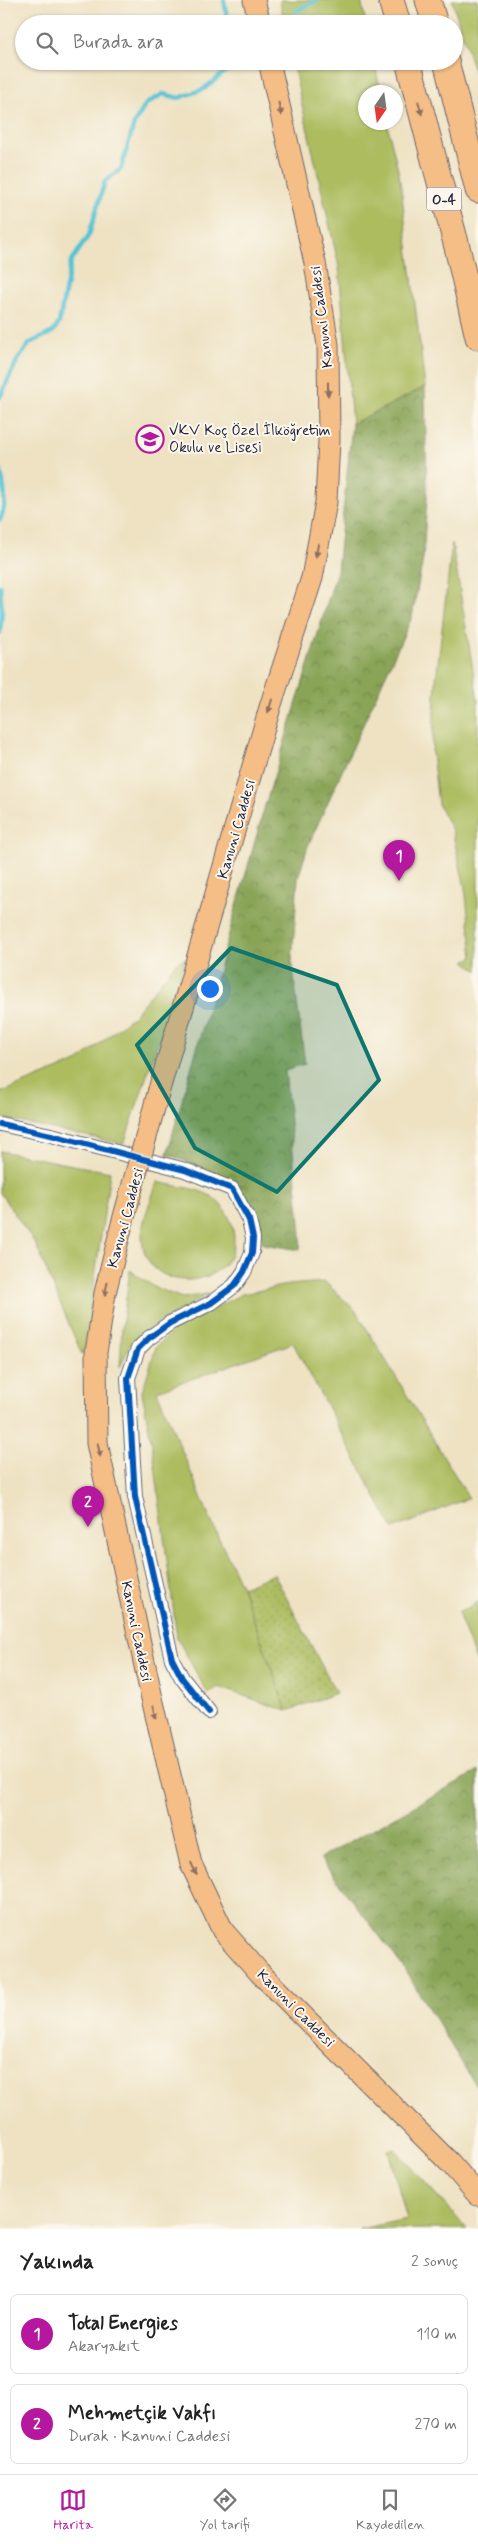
<!DOCTYPE html>
<html lang="tr">
<head>
<meta charset="utf-8">
<style>
  :root { --surface:#fff; --page:#f6f6f6; --text:#222; --muted:#767676; --line:#e0e0e0; --accent:#b5179e }
  body { margin:0; font-family:Mynerve,sans-serif; background:var(--page); color:var(--text) }
  .compass { position:absolute; left:358px; top:85px; width:45px; height:45px; border-radius:50%; background:var(--surface); box-shadow:0 1px 4px #0004; rotate:193deg }
  .you { position:absolute; left:209px; top:988px; width:18px; height:18px; margin:-12px; border:4px solid #fff; border-radius:50%; background:#1a73e8; box-shadow:0 0 0 8px #1a73e833 }
  .badge { display:grid; place-items:center; width:32px; height:32px; border-radius:50%; background:var(--accent); color:#fff; font-size:16px; font-weight:700 }
  .pin { position:absolute; translate:-50% -41px; filter:drop-shadow(0 1px 2px #0008) }
  .pin::after { content:''; position:absolute; top:26px; width:18px; height:15px; background:inherit; clip-path:polygon(0 0,100% 0,50% 100%) }
  .list { margin:0; padding:0; list-style:none }
  h2 { display:flex; justify-content:space-between; align-items:center; height:65px; margin:0; padding:0 20px; font-size:21px }
  h2 small { font-size:16px; font-weight:400; color:var(--muted) }
  .list li { display:grid; grid-template-columns:32px 1fr auto; gap:15px; align-items:center; box-sizing:border-box; height:80px; margin:0 10px 10px; padding:0 10px; border:1px solid var(--line); border-radius:8px }
  .list b { display:block; font-size:19px; white-space:nowrap }
  .list p { margin:0; font-size:16px; white-space:nowrap; color:var(--muted) }
  .list em { font-size:16px; font-style:normal; color:var(--muted) }
  .icon { flex:none; width:28px; height:28px; fill:none; stroke:currentColor; stroke-width:2; stroke-linecap:round; stroke-linejoin:round }
  .map { position:relative; flex:none; width:478px; height:2229px; overflow:hidden }
  .search { position:absolute; background:var(--surface); box-shadow:0 1px 4px #0004; left:15px; right:15px; top:15px; height:55px; display:flex; align-items:center; gap:12px; box-sizing:border-box; padding:0 18px; border-radius:28px; color:var(--muted); font-size:19px }
  .sheet { height:245px; background:var(--surface) }
  nav { display:flex; justify-content:space-around; align-items:center; box-sizing:border-box; height:70px; border-top:1px solid var(--line); background:var(--surface); font-size:14px; color:var(--muted) }
  nav a { display:grid; justify-items:center; gap:2px }
  nav .on { color:var(--accent) }
  .map>svg:first-child { display:block }
  .grass { fill:#acbc5f; stroke:#676f4d }
  .forest { fill:url(#forest-crowns); stroke:#566348 }
  .garden { fill:url(#garden-dots); stroke:#676f4d }
  .lines { fill:none; stroke-linecap:round; stroke-linejoin:round }
  .stream { stroke:#57c2d3; stroke-width:4.5 }
  .minor-casing { stroke:#69656b; stroke-width:16 }
  .primary-casing { stroke:#69656b; stroke-width:23 }
  .motorway-casing { stroke:#69656b; stroke-width:27 }
  .minor { stroke:#fff; stroke-width:14 }
  .primary { stroke:#f6be87; stroke-width:21 }
  .motorway { stroke:#f6be87; stroke-width:25 }
  .primary-bridge-casing { stroke:#69656b; stroke-width:23; stroke-linecap:butt }
  .primary-bridge { stroke:#f6be87; stroke-width:21 }
  .cycleway-casing { stroke:#fbf7ec; stroke-width:9 }
  .cycleway { stroke:#0057b8; stroke-width:6 }
  .oneway { fill:#8c7061 }
  .marked { fill:#0f766e; fill-opacity:0.2; stroke:#0f766e; stroke-width:4; stroke-linejoin:round }
  .labels { text-anchor:middle; stroke-width:4; stroke-linejoin:round; paint-order:stroke }
  .shield { fill:#fbf7ec; stroke:#636270; stroke-width:1 }
  .shield-label { font-size:14px; font-weight:bold; fill:#22223b }
  .street-label { font-size:15px; fill:#22223b; stroke:#fbf7ec }
  .poi-label { font-size:15px; fill:#22223b; stroke:#fbf7ec; text-anchor:start }
</style>
</head>
<body>
<div class="map">
<svg width="478" height="2229" viewBox="0 0 478 2229">
  <defs>
    <pattern id="forest-crowns" width="20" height="18" patternUnits="userSpaceOnUse" patternTransform="scale(1.25)"><rect width="20" height="18" fill="#89a456"/><path d="M2 6a3 3 0 1 1 6 0M12 15a3 3 0 1 1 6 0" fill="none" stroke="#708548"/></pattern>
    <pattern id="garden-dots" width="8" height="8" patternUnits="userSpaceOnUse" patternTransform="scale(1.25)"><rect width="8" height="8" fill="#acbc5f"/><path d="M2 2h.1M6 6h.1" fill="none" stroke="#94a153" stroke-width="1.8" stroke-linecap="round"/></pattern>
  </defs>
  <rect width="100%" height="100%" fill="#fbf7ec"/>
  <filter id="ink" filterUnits="userSpaceOnUse"><feTurbulence type="fractalNoise" baseFrequency=".02" numOctaves="2"/><feDisplacementMap in="SourceGraphic" scale="10" xChannelSelector="R" yChannelSelector="G"/><feConvolveMatrix kernelMatrix="1 2 1 2 8 2 1 2 1" color-interpolation-filters="sRGB"/></filter>
  <filter id="wash" filterUnits="userSpaceOnUse"><feTurbulence type="fractalNoise" baseFrequency=".0096" numOctaves="4" result="noise"/><feDisplacementMap in="SourceGraphic" scale="20" xChannelSelector="R" yChannelSelector="G"/><feGaussianBlur stdDeviation="1.12" result="paint"/><feColorMatrix in="noise" values="0 0 0 0 0 0 0 0 0 0 0 0 0 0 0 0 0 1.4 0 .05"/><feComposite in="paint" operator="in"/></filter>
  <g filter="url(#wash)">
    <rect width="100%" height="100%" fill="#eee2c3"/>
    <!-- grass -->
    <g class="grass">
      <polygon points="280,0 361,0 366,24 284,24"/>
      <polygon points="452,0 478,0 478,84"/>
      <polygon points="292,61 374,61 381,92 366,92 366,122 387,123 400,179 425,387 352,424 339,267"/>
      <polygon points="452,543 478,700 478,971 465,961 473,957 465,888 452,830 438,804 432,753 436,680"/>
      <polygon points="186,958 124,1144 0,1118 0,1093 79,1061 134,1015 176,963"/>
      <polygon points="0,1151 110,1172 85,1347 82,1355 35,1243 0,1193"/>
      <path d="M157 1182C173 1186 194 1187 209 1195 220 1201 228 1213 232 1225 250 1290 140 1303 142 1234 143 1217 152 1198 157 1182Z"/>
      <polygon points="130,1270 154,1287 182,1298 208,1294 162,1321 130,1345 120,1367 122,1327"/>
      <polygon points="325,1282 356,1311 469,1498 393,1529 293,1343 157,1391 215,1530 242,1587 287,1711 218,1687 208,1694 177,1638 153,1451 142,1392 156,1347 173,1330 242,1294 287,1285"/>
      <polygon points="478,1602 478,1666 458,1613"/>
      <polygon points="395,2149 467,2229 359,2229 407,2219 388,2150"/>
    </g>
    <!-- forest -->
    <g class="forest">
      <polygon points="425,387 427,498 423,559 412,617 308,846 298,878 292,961 305,1064 285,1070 301,1233 300,1250 263,1244 256,1217 237,1182 167,1154 264,809 337,571 352,424"/>
      <polygon points="478,1771 478,2089 403,1967 320,1858"/>
    </g>
    <!-- garden -->
    <polygon class="garden" points="274,1574 336,1693 287,1711 242,1587"/>
    <g class="lines">
      <!-- stream -->
      <g class="stream">
        <polyline points="224,0 228,24"/>
        <polyline points="296,11 318,0"/>
        <polyline points="0,397 17,361 30,343 53,332 59,323 71,262 89,235 105,181 121,169 134,124 146,104 163,94 179,98 204,89 232,66"/>
        <path d="M0 468C4 485 8 502 0 520"/>
        <polyline points="0,586 2,612 0,633"/>
      </g>
    </g>
  </g>
  <g filter="url(#ink)">
    <g class="lines">
      <!-- minor casing -->
      <g class="minor-casing">
        <polyline id="minor" points="0,1124 51,1135 185,1170 232,1189 249,1220 253,1238 252,1253 244,1272 234,1286 211,1303 170,1323 149,1338 138,1349 128,1378 135,1497 172,1659 182,1678 209,1712"/>
      </g>
      <!-- primary casing -->
      <g class="primary-casing">
        <g id="primary">
          <polyline points="254,0 260,24"/>
          <polyline points="159,1090 271,704 312,578 326,502 329,440 328,345 315,263 269,61"/>
          <polyline points="122,1224 105,1293 96,1353 97,1443 151,1694 191,1864 223,1931 259,1972 451,2164 478,2195"/>
        </g>
      </g>
      <!-- motorway casing -->
      <g class="motorway-casing">
        <g id="motorway">
          <polyline points="391,0 398,24"/>
          <polyline points="428,0 435,24"/>
          <polyline points="408,61 457,247 478,337"/>
          <polyline points="446,61 478,190"/>
        </g>
      </g>
      <!-- minor -->
      <use href="#minor" class="minor"/>
      <!-- primary -->
      <use href="#primary" class="primary"/>
      <!-- motorway -->
      <use href="#motorway" class="motorway"/>
      <!-- primary-bridge casing -->
      <g class="primary-bridge-casing">
        <polyline id="primary-bridge" points="122,1224 159,1090"/>
      </g>
      <!-- primary-bridge -->
      <use href="#primary-bridge" class="primary-bridge"/>
      <!-- cycleway casing -->
      <g class="cycleway-casing">
        <polyline id="cycleway" points="0,1124 51,1135 185,1170 232,1189 249,1220 253,1238 252,1253 244,1272 234,1286 211,1303 170,1323 149,1338 138,1349 128,1378 135,1497 172,1659 182,1678 209,1712"/>
      </g>
      <!-- cycleway -->
      <use href="#cycleway" class="cycleway"/>
    </g>
    <!-- one-way arrows -->
    <defs><path id="oneway-solid" d="M-6-.8H1V-3.2L6.5 0L1 3.2V.8H-6Z" transform="scale(1.25)"/></defs>
    <g class="oneway">
      <use href="#oneway-solid" transform="translate(420 108) rotate(75)"/>
      <use href="#oneway-solid" transform="translate(280 109) rotate(77)"/>
      <use href="#oneway-solid" transform="translate(328 389) rotate(90)"/>
      <use href="#oneway-solid" transform="translate(317 550) rotate(100)"/>
      <use href="#oneway-solid" transform="translate(270 706) rotate(107)"/>
      <use href="#oneway-solid" transform="translate(106 1289) rotate(103)"/>
      <use href="#oneway-solid" transform="translate(99 1450) rotate(79)"/>
      <use href="#oneway-solid" transform="translate(155 1712) rotate(77)"/>
      <use href="#oneway-solid" transform="translate(194 1869) rotate(66)"/>
    </g>
  </g>
  <!-- marked area -->
  <path class="marked" d="M231 948 337 985 379 1080 277 1192 195 1148 137 1045Z"/>
  <!-- icons -->
  <defs>
    <g id="school-ring" transform="scale(1.4375)"><circle r="9.5" fill="#fbf7ec" stroke="#b5179e" stroke-width="1.5"/><path d="M0-5L7-2L0 1L-7-2ZM-4 1L0 2.5L4 1V4Q0 6-4 4Z" fill="#b5179e"/></g>
  </defs>
  <g fill-rule="evenodd">
    <use href="#school-ring" x="150" y="439"/>
  </g>
  <g class="labels">
    <!-- shield labels -->
    <rect class="shield" x="426.5" y="187.5" width="35" height="23" rx="4"/>
    <g class="shield-label">
      <text x="444" y="204">O-4</text>
    </g>
    <!-- street labels -->
    <g class="street-label">
      <text transform="translate(321 317) rotate(-97)" y="5">Kanuni Caddesi</text>
      <text transform="translate(236 829) rotate(-74)" y="5">Kanuni Caddesi</text>
      <text transform="translate(125 1218) rotate(-75)" y="5">Kanuni Caddesi</text>
      <text transform="translate(137 1631) rotate(78)" y="5">Kanuni Caddesi</text>
      <text transform="translate(296 2008) rotate(45)" y="5">Kanuni Caddesi</text>
    </g>
    <!-- poi labels -->
    <g class="poi-label">
      <text x="169" y="435">VKV Koç Özel İlköğretim<tspan x="169" dy="17">Okulu ve Lisesi</tspan></text>
    </g>
  </g>
</svg>
<svg class="compass" viewBox="-18 -18 36 36"><path d="M0-13l5 13h-10z" fill="#e53935"/><path d="M0 13l5-13h-10z" fill="#767676"/></svg>
<div class="you"></div>
<div class="pin badge" style="left:399px;top:881px">1</div>
<div class="pin badge" style="left:88px;top:1527px">2</div>
<div class="search"><svg class="icon" aria-label="search" viewBox="0 0 24 24"><circle cx="10" cy="10" r="6"/><path d="M15 15l6 6"/></svg>Burada ara</div>
</div>
<section class="sheet">
<h2>Yakında<small>2 sonuç</small></h2>
<ul class="list">
<li><span class="badge">1</span><div><b>Total Energies</b><p>Akaryakıt</p></div><em>110 m</em></li>
<li><span class="badge">2</span><div><b>Mehmetçik Vakfı</b><p>Durak · Kanuni Caddesi</p></div><em>270 m</em></li>
</ul>
</section>
<nav>
<a class="on"><svg class="icon" aria-label="map" viewBox="0 0 24 24"><path d="M3 6l6-2 6 2 6-2v14l-6 2-6-2-6 2zM9 4v14M15 6v14"/></svg>Harita</a>
<a><svg class="icon" aria-label="directions" viewBox="0 0 24 24"><path d="M12 3l9 9-9 9-9-9zM9 14v-3h6M13 9l2 2-2 2"/></svg>Yol tarifi</a>
<a><svg class="icon" aria-label="saved" viewBox="0 0 24 24"><path d="M7 4h10v16l-5-4-5 4z"/></svg>Kaydedilen</a>
</nav>
</body>
</html>
